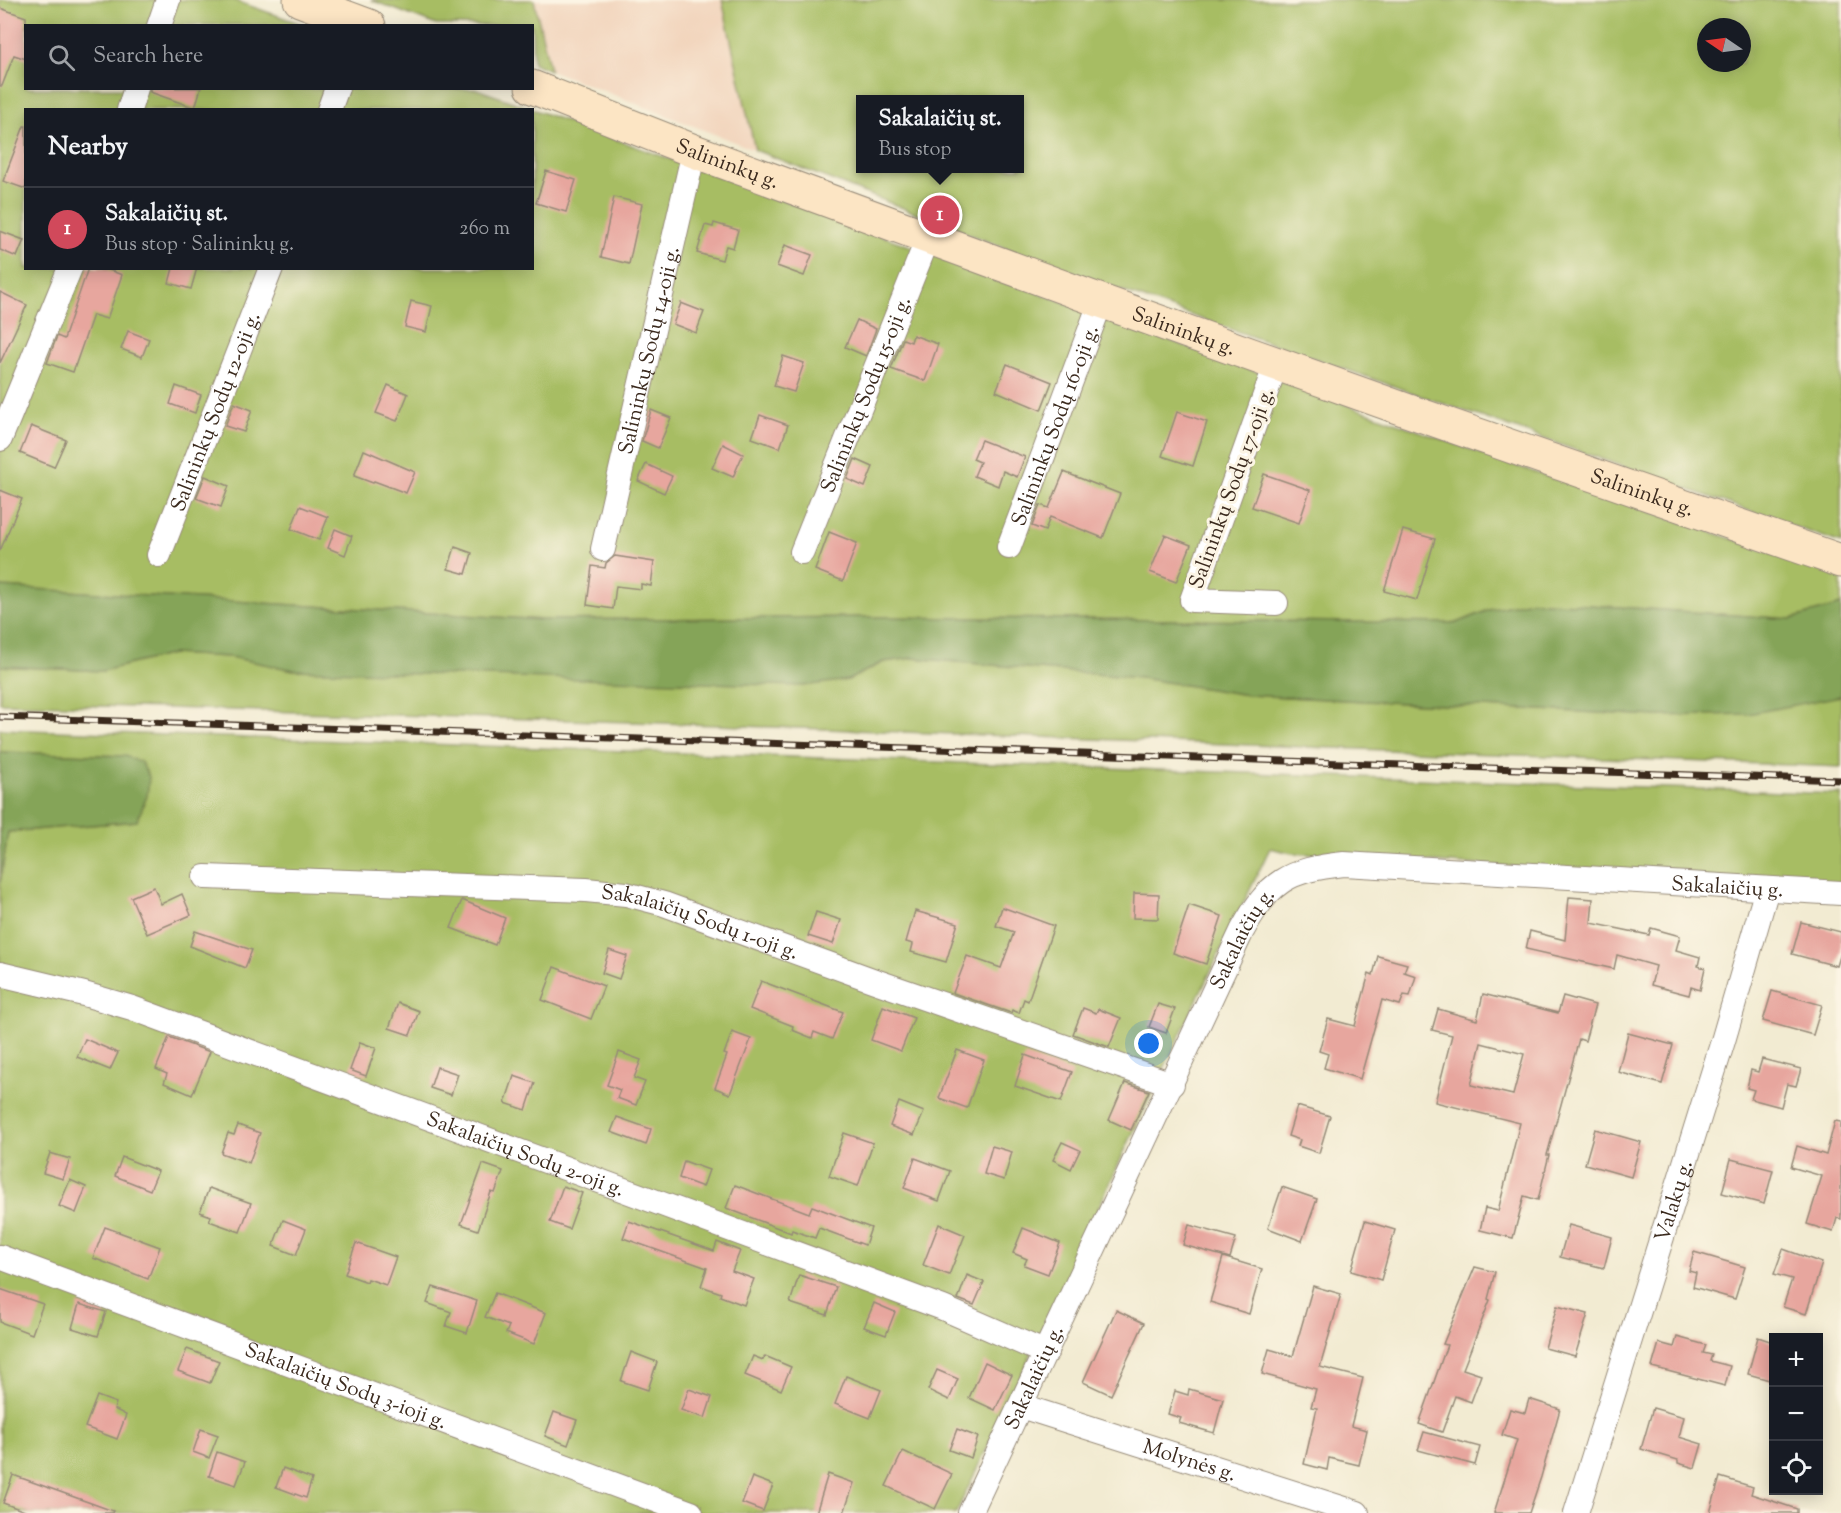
<!DOCTYPE html>
<html lang="en">
<head>
<meta charset="utf-8">
<style>
  :root { --surface:#171b24; --page:#20242c; --text:#f1f3f6; --muted:#9ea1a6; --line:#363941; --accent:#d1495b }
  body { margin:0; font-family:"Sorts Mill Goudy",serif; background:var(--page); color:var(--text) }
  .controls { position:absolute; right:18px; bottom:18px; display:grid; overflow:hidden; border-radius:0px; box-shadow:0 3px 15px #0003 }
  .controls button { width:54px; height:54px; display:grid; place-items:center; padding:0; border:0; border-bottom:2px solid var(--line); background:var(--surface); color:var(--text); font:30px sans-serif }
  .compass { position:absolute; left:1697px; top:18px; width:54px; height:54px; border-radius:50%; background:var(--surface); box-shadow:0 3px 15px #0003; rotate:283deg }
  .you { position:absolute; left:1149px; top:1044px; width:21px; height:21px; margin:-15px; border:4px solid #fff; border-radius:50%; background:#1a73e8; box-shadow:0 0 0 9px #1a73e833 }
  .badge { display:grid; place-items:center; width:39px; height:39px; border-radius:50%; background:var(--accent); color:#fff; font-size:20px; font-weight:700 }
  .pin { position:absolute; translate:-50% -50%; border:3px solid #fff; box-shadow:0 2px 6px #0006 }
  .popup { position:absolute; left:856px; top:95px; width:168px; height:78px; box-sizing:border-box; display:grid; place-content:center; border-radius:0px; background:var(--surface); filter:drop-shadow(0 2px 4px #0005); font-size:20px; white-space:nowrap; color:var(--muted) }
  .popup b { font-size:22px; color:var(--text) }
  .popup::after { content:''; position:absolute; left:50%; top:100%; margin-left:-12px; border:12px solid transparent; border-top-color:var(--surface) }
  .list { margin:0; padding:0; list-style:none }
  h2 { display:flex; justify-content:space-between; align-items:center; height:78px; margin:0; padding:0 24px; font-size:26px }
  h2 small { font-size:20px; font-weight:400; color:var(--muted) }
  .list li { display:grid; grid-template-columns:39px 1fr auto; gap:18px; align-items:center; box-sizing:border-box; height:84px; padding:0 24px; border-top:2px solid var(--line) }
  .list b { display:block; font-size:22px; white-space:nowrap }
  .list p { margin:0; font-size:20px; white-space:nowrap; color:var(--muted) }
  .list em { font-size:20px; font-style:normal; color:var(--muted) }
  .icon { flex:none; width:33px; height:33px; fill:none; stroke:currentColor; stroke-width:2; stroke-linecap:round; stroke-linejoin:round }
  .map { position:relative; flex:none; width:1841px; height:1513px; overflow:hidden }
  .search { position:absolute; background:var(--surface); box-shadow:0 3px 15px #0003; left:24px; top:24px; width:510px; height:66px; display:flex; align-items:center; gap:15px; box-sizing:border-box; padding:0 21px; border-radius:0px; color:var(--muted); font-size:22px }
  .panel { position:absolute; background:var(--surface); box-shadow:0 3px 15px #0003; left:24px; top:108px; width:510px; height:162px; border-radius:0px }
  .map>svg:first-child { display:block }
  .built { fill:#f2d5bd }
  .green { fill:#a7bd63; stroke:#717440; stroke-width:1.5; fill-rule:evenodd }
  .forest { fill:#85a459; stroke:#60673c; stroke-width:1.5 }
  .building { fill:#e7a69e; fill-rule:evenodd }
  .lines { fill:none; stroke-linecap:round; stroke-linejoin:round }
  .minor-casing { stroke:#968a78; stroke-width:26 }
  .secondary-casing { stroke:#968a78; stroke-width:35 }
  .minor { stroke:#fff; stroke-width:24 }
  .secondary { stroke:#fce5c4; stroke-width:33 }
  .rail-casing { stroke:#3b2a1e; stroke-width:7 }
  .rail { stroke:#fcf5e5; stroke-width:4.5; stroke-dasharray:14; stroke-linecap:butt }
  .labels { text-anchor:middle; stroke-width:6; stroke-linejoin:round; paint-order:stroke }
  .street-label { font-size:21px; fill:#3b2a1e; stroke:#fcf5e5 }
</style>
</head>
<body>
<div class="map">
<svg width="1841" height="1513" viewBox="0 0 1841 1513">
  <rect width="100%" height="100%" fill="#fcf5e5"/>
  <filter id="ink" filterUnits="userSpaceOnUse"><feTurbulence type="fractalNoise" baseFrequency=".0167" numOctaves="2"/><feDisplacementMap in="SourceGraphic" scale="12" xChannelSelector="R" yChannelSelector="G"/><feConvolveMatrix kernelMatrix="1 2 1 2 8 2 1 2 1" color-interpolation-filters="sRGB"/></filter>
  <filter id="wash" filterUnits="userSpaceOnUse"><feTurbulence type="fractalNoise" baseFrequency=".008" numOctaves="4" result="noise"/><feDisplacementMap in="SourceGraphic" scale="24" xChannelSelector="R" yChannelSelector="G"/><feGaussianBlur stdDeviation="1.35" result="paint"/><feColorMatrix in="noise" values="0 0 0 0 0 0 0 0 0 0 0 0 0 0 0 0 0 1.4 0 .05"/><feComposite in="paint" operator="in"/></filter>
  <g filter="url(#wash)">
    <rect width="100%" height="100%" fill="#f2ebd2"/>
    <!-- built -->
    <polygon class="built" points="534,0 722,0 755,150 550,70"/>
    <!-- green -->
    <g class="green">
      <path d="M0 0H233L304 25 26 26V88L477 89 1510 464 1841 576V605L1791 619 1531 601 1489 610 1457 623 870 617 543 620 0 587ZM26 110H532V268H26Z"/>
      <polygon points="371,0 534,0 550,70 533,63 532,26 436,25"/>
      <path d="M722 0H1841V543L1048 265 755 150ZM1706 27H1742V63H1706ZM860 100H1020V168H860Z"/>
      <polygon points="172,654 230,657 294,670 848,680 884,662 912,658 1141,678 1248,695 1658,716 1841,696 1841,767 662,723 0,703 0,666 102,671"/>
      <polygon points="0,729 1841,794 1841,888 1292,853 1270,848 1131,1137 1041,1334 956,1513 0,1513 0,884 8,832 137,821 125,756 0,752"/>
    </g>
    <!-- forest -->
    <g class="forest">
      <polygon points="0,587 543,620 870,617 1457,623 1489,610 1531,601 1791,619 1841,605 1841,696 1748,714 1658,716 1248,695 1141,678 912,658 883,662 848,680 803,686 294,670 230,657 172,654 102,671 0,666"/>
      <polygon points="0,752 125,756 141,762 149,777 147,796 137,821 8,832 0,883"/>
    </g>
    <g id="blocks">
      <!-- building -->
      <g class="building">
        <polygon points="0,8 26,17 26,59 14,55 2,86 0,86"/>
        <polygon points="150,88 201,88 195,108 150,92"/>
        <polygon points="24,126 26,126 26,189 3,181"/>
        <polygon points="546,171 576,180 566,212 536,203"/>
        <polygon points="614,197 642,204 629,264 601,257"/>
        <polygon points="714,223 738,230 733,248 726,246 722,260 697,253 705,225 713,227"/>
        <polygon points="0,231 24,240 17,257 0,250"/>
        <polygon points="785,245 812,255 804,276 777,266"/>
        <polygon points="88,268 104,268 122,275 107,319 93,315 73,372 47,363 57,336 64,339"/>
        <polygon points="173,268 197,268 191,289 169,283"/>
        <polygon points="0,292 27,305 0,363"/>
        <polygon points="411,301 432,306 426,332 405,327"/>
        <polygon points="681,303 704,312 696,333 673,324"/>
        <polygon points="857,320 876,329 866,356 845,347"/>
        <polygon points="128,331 149,339 142,357 121,349"/>
        <polygon points="913,335 938,344 925,381 891,369 903,339 911,342"/>
        <polygon points="783,356 804,363 794,392 774,386"/>
        <polygon points="1007,364 1052,382 1041,410 996,391"/>
        <polygon points="388,385 408,394 397,421 376,413"/>
        <polygon points="176,386 201,395 195,413 170,404"/>
        <polygon points="234,403 252,410 244,432 225,426"/>
        <polygon points="651,410 671,418 658,448 642,441"/>
        <polygon points="1177,412 1207,422 1193,466 1162,456"/>
        <polygon points="760,415 788,425 780,448 752,438"/>
        <polygon points="31,426 66,440 54,467 20,453"/>
        <polygon points="981,440 1025,457 1017,477 1003,471 998,486 974,476 980,462 973,459"/>
        <polygon points="723,444 743,454 733,477 712,468"/>
        <polygon points="364,450 415,472 406,493 374,481 373,483 354,476"/>
        <polygon points="855,459 873,467 865,487 847,479"/>
        <polygon points="646,464 672,476 664,493 638,481"/>
        <polygon points="1064,472 1120,494 1103,538 1050,517 1045,531 1032,526 1040,505 1049,508"/>
        <polygon points="1264,474 1310,490 1299,523 1252,507"/>
        <polygon points="205,476 229,486 221,507 196,498"/>
        <polygon points="0,490 22,499 0,551"/>
        <polygon points="300,506 328,517 319,540 291,529"/>
        <polygon points="335,529 352,536 345,555 328,548"/>
        <polygon points="1403,530 1435,539 1417,600 1384,591"/>
        <polygon points="829,532 857,543 843,581 815,570"/>
        <polygon points="1165,535 1191,545 1176,582 1150,572"/>
        <polygon points="455,547 472,553 466,574 448,569"/>
        <polygon points="615,556 654,562 651,586 641,584 641,589 616,586 613,609 587,605 592,566 605,568 606,563"/>
        <polygon points="154,887 161,904 182,894 191,915 147,934 131,897"/>
        <polygon points="1134,893 1159,894 1158,919 1133,918"/>
        <polygon points="1569,897 1593,899 1591,923 1649,935 1651,928 1680,936 1676,950 1700,957 1698,966 1705,968 1700,990 1691,987 1689,995 1651,985 1656,966 1617,955 1614,969 1526,949 1530,931 1565,940"/>
        <polygon points="462,900 505,918 495,945 451,928"/>
        <polygon points="1189,905 1222,916 1206,964 1173,953"/>
        <polygon points="1002,907 1054,926 1028,1001 1024,999 1019,1013 1012,1010 1011,1013 953,993 967,956 1001,968 1014,932 996,926"/>
        <polygon points="915,911 958,923 946,962 911,952 913,944 906,942"/>
        <polygon points="816,912 841,920 833,944 808,936"/>
        <polygon points="1801,922 1841,932 1841,953 1837,966 1792,954"/>
        <polygon points="195,931 252,950 245,968 190,946"/>
        <polygon points="609,950 627,956 619,979 602,973"/>
        <polygon points="1378,956 1407,964 1404,972 1416,976 1410,996 1404,995 1400,1005 1382,1000 1360,1079 1324,1068 1328,1054 1319,1051 1328,1019 1355,1026 1369,973 1373,975"/>
        <polygon points="554,967 604,986 591,1019 542,1000"/>
        <polygon points="761,981 843,1012 832,1039 814,1032 812,1038 792,1030 793,1026 750,1009"/>
        <polygon points="1772,991 1822,1005 1813,1035 1763,1021"/>
        <path d="M1483 994 1558 1013 1563 996 1595 1005 1585 1041 1579 1039 1547 1155H1549L1538 1200 1524 1196 1513 1238 1480 1230 1485 1208 1498 1211 1520 1123 1435 1102 1452 1035 1432 1030 1438 1009 1477 1020ZM1481 1043 1524 1054 1513 1095 1471 1085Z"/>
        <polygon points="398,1003 419,1011 410,1035 389,1028"/>
        <polygon points="1158,1004 1175,1009 1166,1033 1149,1027"/>
        <polygon points="883,1006 914,1018 901,1051 871,1040"/>
        <polygon points="1083,1008 1096,1013 1098,1009 1121,1018 1109,1047 1073,1034"/>
        <polygon points="732,1032 751,1039 730,1094 715,1088 727,1055 724,1054"/>
        <polygon points="1628,1033 1673,1045 1662,1084 1618,1072"/>
        <polygon points="169,1037 210,1052 192,1095 164,1083 167,1074 156,1069"/>
        <polygon points="85,1039 118,1053 110,1070 77,1057"/>
        <polygon points="360,1042 376,1048 366,1076 350,1070"/>
        <polygon points="957,1050 984,1060 967,1108 939,1098"/>
        <polygon points="619,1052 641,1060 634,1078 645,1082 636,1105 617,1098 620,1090 607,1085"/>
        <polygon points="1025,1055 1072,1072 1061,1102 1015,1086"/>
        <polygon points="1762,1059 1801,1069 1796,1086 1787,1084 1781,1107 1751,1099 1754,1090 1747,1088 1751,1070 1758,1072"/>
        <polygon points="437,1067 458,1074 451,1095 430,1088"/>
        <polygon points="514,1076 535,1083 526,1110 505,1103"/>
        <polygon points="1125,1083 1149,1091 1131,1130 1109,1120"/>
        <polygon points="899,1102 924,1112 914,1135 890,1126"/>
        <polygon points="1297,1106 1330,1116 1319,1153 1298,1146 1300,1140 1288,1136"/>
        <polygon points="617,1117 651,1129 646,1145 611,1132"/>
        <polygon points="1835,1121 1841,1122 1841,1219 1837,1218 1833,1232 1807,1224 1822,1176 1791,1167 1797,1146 1826,1155"/>
        <polygon points="238,1125 260,1133 249,1163 221,1153 228,1133 234,1135"/>
        <polygon points="1595,1129 1641,1142 1631,1177 1585,1164"/>
        <polygon points="844,1133 873,1143 858,1186 829,1176"/>
        <polygon points="1062,1142 1080,1150 1071,1169 1053,1160"/>
        <polygon points="992,1146 1012,1152 1004,1180 984,1174"/>
        <polygon points="50,1153 70,1159 63,1179 43,1173"/>
        <polygon points="122,1157 158,1171 150,1190 115,1176"/>
        <polygon points="915,1158 950,1171 939,1201 904,1188"/>
        <polygon points="1731,1159 1773,1170 1764,1204 1722,1193"/>
        <polygon points="684,1161 709,1170 703,1187 679,1178"/>
        <polygon points="483,1164 503,1171 495,1193 491,1192 478,1230 461,1224"/>
        <polygon points="70,1180 86,1187 76,1213 59,1206"/>
        <polygon points="735,1185 809,1213 812,1206 871,1228 865,1245 819,1228 815,1238 792,1230 791,1233 726,1208"/>
        <polygon points="563,1186 582,1193 569,1229 550,1222"/>
        <polygon points="1282,1187 1317,1199 1302,1241 1268,1228"/>
        <polygon points="209,1188 251,1203 240,1232 209,1221 211,1216 200,1212"/>
        <polygon points="283,1220 306,1229 296,1255 273,1246"/>
        <polygon points="629,1221 714,1251 717,1242 740,1251 732,1271 754,1279 744,1305 720,1296 721,1293 701,1286 707,1268 623,1238"/>
        <polygon points="1365,1221 1395,1230 1381,1280 1351,1271"/>
        <polygon points="939,1224 965,1235 949,1275 923,1265"/>
        <polygon points="1189,1225 1236,1238 1230,1258 1183,1245"/>
        <polygon points="1569,1225 1612,1237 1604,1268 1560,1257"/>
        <polygon points="105,1227 160,1247 148,1279 93,1258"/>
        <polygon points="1023,1228 1060,1243 1048,1274 1024,1265 1027,1259 1013,1253"/>
        <polygon points="356,1243 396,1257 386,1285 368,1279 367,1282 345,1274"/>
        <polygon points="1783,1249 1822,1263 1806,1314 1783,1307 1792,1279 1774,1274"/>
        <polygon points="1694,1252 1745,1267 1735,1299 1693,1287 1696,1273 1689,1271"/>
        <polygon points="1223,1257 1262,1269 1249,1314 1210,1302"/>
        <polygon points="1475,1267 1495,1272 1488,1299 1490,1300 1463,1369 1481,1375 1471,1402 1455,1396 1442,1432 1419,1424 1447,1345 1443,1344"/>
        <polygon points="799,1275 836,1287 827,1315 790,1303"/>
        <polygon points="967,1275 984,1282 974,1305 958,1299"/>
        <polygon points="1313,1286 1341,1294 1320,1367 1363,1378 1351,1426 1367,1430 1359,1465 1329,1458 1327,1470 1304,1464 1317,1408 1311,1407 1316,1389 1262,1374 1269,1349 1293,1356"/>
        <polygon points="433,1287 477,1301 467,1333 446,1326 451,1312 427,1303"/>
        <polygon points="0,1289 43,1304 32,1334 0,1322"/>
        <polygon points="495,1293 546,1313 534,1344 506,1333 509,1326 485,1317"/>
        <polygon points="874,1303 895,1312 886,1335 864,1327"/>
        <polygon points="79,1304 106,1312 98,1336 72,1328"/>
        <polygon points="1557,1306 1588,1314 1575,1356 1545,1348"/>
        <polygon points="1116,1310 1144,1323 1111,1395 1083,1382"/>
        <polygon points="1677,1337 1706,1345 1703,1353 1712,1355 1710,1361 1730,1366 1725,1386 1652,1367 1659,1343 1674,1347"/>
        <polygon points="1758,1337 1773,1342 1773,1381 1748,1374"/>
        <polygon points="187,1349 219,1361 210,1383 178,1371"/>
        <polygon points="631,1352 657,1362 648,1390 621,1381"/>
        <polygon points="753,1356 763,1360 765,1356 791,1367 781,1390 745,1375"/>
        <polygon points="985,1362 1012,1375 995,1410 969,1398"/>
        <polygon points="937,1370 958,1379 949,1400 928,1390"/>
        <polygon points="846,1376 881,1390 870,1418 835,1404"/>
        <polygon points="689,1389 712,1397 705,1418 681,1410"/>
        <polygon points="1189,1389 1223,1399 1214,1433 1179,1423 1181,1418 1168,1414 1175,1391 1188,1395"/>
        <polygon points="97,1396 116,1403 114,1409 126,1415 117,1439 85,1427"/>
        <polygon points="1529,1399 1560,1409 1541,1477 1529,1513 1494,1513 1517,1440 1502,1435 1510,1409 1525,1413"/>
        <polygon points="1653,1408 1684,1417 1679,1437 1702,1444 1695,1468 1678,1463 1678,1460 1641,1449"/>
        <polygon points="554,1412 577,1420 568,1445 545,1436"/>
        <polygon points="201,1429 218,1435 209,1458 193,1452"/>
        <polygon points="957,1429 978,1437 971,1458 949,1450"/>
        <polygon points="1424,1432 1480,1447 1475,1465 1418,1450"/>
        <polygon points="903,1451 952,1474 935,1509 886,1486"/>
        <polygon points="217,1452 245,1462 236,1485 209,1476"/>
        <polygon points="283,1468 312,1479 306,1498 276,1487"/>
        <polygon points="828,1474 854,1483 844,1513 816,1513"/>
        <polygon points="13,1475 113,1511 112,1513 30,1513 3,1503"/>
        <polygon points="752,1477 773,1485 763,1511 742,1503"/>
        <polygon points="1720,1477 1753,1487 1751,1494 1797,1509 1797,1513 1710,1513"/>
      </g>
    </g>
  </g>
  <g filter="url(#ink)">
    <use href="#blocks" fill-opacity="0" stroke="#968a78" stroke-width="1.5"/>
    <g class="lines">
      <!-- minor casing -->
      <g class="minor-casing">
        <g id="minor">
          <polyline points="159,26 168,0"/>
          <polyline points="129,110 136,88"/>
          <polyline points="329,110 337,88"/>
          <polyline points="1276,364 1192,600 1276,603"/>
          <polyline points="0,439 70,268"/>
          <path id="s1" d="M1009 547 1101 301"/>
          <path id="s2" d="M603 549 694 151"/>
          <path id="s3" d="M802 552 928 238"/>
          <path id="s4" d="M159 555 271 268"/>
          <path id="s5" d="M205 877 586 890 626 894 664 904 875 981 1172 1084"/>
          <path id="s6" d="M0 974 84 994 132 1008 943 1308 1046 1353"/>
          <path id="s7" d="M0 1257 691 1513"/>
          <path id="s8" d="M1021 1406 1357 1513"/>
          <path id="s9" d="M970 1513 1242 931C1269 881 1288 870 1344 864L1841 893"/>
          <path id="s10" d="M1576 1513 1723 1041 1767 889"/>
        </g>
      </g>
      <!-- secondary casing -->
      <g class="secondary-casing">
        <g id="secondary">
          <polyline points="300,0 369,26"/>
          <path id="s11" d="M532 87 694 151 1101 301 1406 410 1841 561"/>
        </g>
      </g>
      <!-- minor -->
      <use href="#minor" class="minor"/>
      <!-- secondary -->
      <use href="#secondary" class="secondary"/>
      <!-- rail casing -->
      <g class="rail-casing">
        <polyline id="rail" points="0,717 1841,780"/>
      </g>
      <!-- rail -->
      <use href="#rail" class="rail"/>
    </g>
  </g>
  <g class="labels">
    <!-- street labels -->
    <g class="street-label">
      <text dy="7" stroke="none"><textPath href="#s11" startOffset="210">Salininkų g.</textPath></text>
      <text dy="7" stroke="none"><textPath href="#s11" startOffset="696">Salininkų g.</textPath></text>
      <text dy="7" stroke="none"><textPath href="#s2" startOffset="204">Salininkų Sodų 14-oji g.</textPath></text>
      <text dy="7" stroke="none"><textPath href="#s3" startOffset="170">Salininkų Sodų 15-oji g.</textPath></text>
      <text dy="7" stroke="none"><textPath href="#s4" startOffset="154">Salininkų Sodų 12-oji g.</textPath></text>
      <text dy="7" stroke="none"><textPath href="#s1" startOffset="130">Salininkų Sodų 16-oji g.</textPath></text>
      <text transform="translate(1231 488) rotate(-70)" y="7">Salininkų Sodų 17-oji g.</text>
      <text dy="7" stroke="none"><textPath href="#s11" startOffset="1182">Salininkų g.</textPath></text>
      <text dy="7" stroke="none"><textPath href="#s9" startOffset="1156">Sakalaičių g.</textPath></text>
      <text dy="7" stroke="none"><textPath href="#s5" startOffset="500">Sakalaičių Sodų 1-oji g.</textPath></text>
      <text dy="7" stroke="none"><textPath href="#s9" startOffset="636">Sakalaičių g.</textPath></text>
      <text dy="7" stroke="none"><textPath href="#s6" startOffset="556">Sakalaičių Sodų 2-oji g.</textPath></text>
      <text dy="7" stroke="none"><textPath href="#s10" startOffset="327">Valakų g.</textPath></text>
      <text dy="7" stroke="none"><textPath href="#s9" startOffset="150">Sakalaičių g.</textPath></text>
      <text dy="7" stroke="none"><textPath href="#s7" startOffset="369">Sakalaičių Sodų 3-ioji g.</textPath></text>
      <text dy="7" stroke="none"><textPath href="#s8" startOffset="177">Molynės g.</textPath></text>
    </g>
  </g>
</svg>
<div class="controls">
<button>+</button>
<button>−</button>
<button><svg class="icon" aria-label="locate" viewBox="0 0 24 24"><circle cx="12" cy="12" r="6"/><path d="M12 2v4M12 18v4M2 12h4M18 12h4"/></svg></button>
</div>
<svg class="compass" viewBox="-18 -18 36 36"><path d="M0-13l5 13h-10z" fill="#e53935"/><path d="M0 13l5-13h-10z" fill="#9ea1a6"/></svg>
<div class="you"></div>
<div class="pin badge" style="left:940px;top:215px">1</div>
<div class="popup"><b>Sakalaičių st.</b>Bus stop</div>
<div class="search"><svg class="icon" aria-label="search" viewBox="0 0 24 24"><circle cx="10" cy="10" r="6"/><path d="M15 15l6 6"/></svg>Search here</div>
<section class="panel">
<h2>Nearby<small></small></h2>
<ul class="list">
<li><span class="badge">1</span><div><b>Sakalaičių st.</b><p>Bus stop · Salininkų g.</p></div><em>260 m</em></li>
</ul>
</section>
</div>
</body>
</html>
